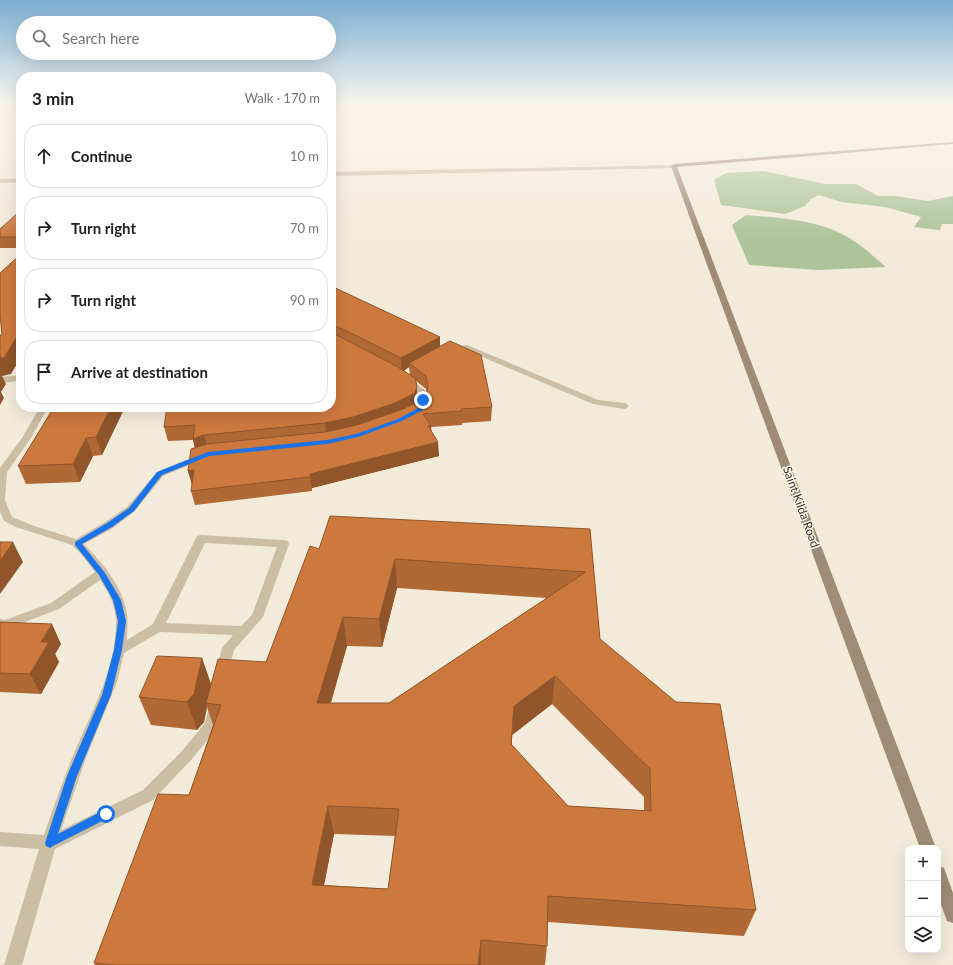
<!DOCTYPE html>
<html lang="en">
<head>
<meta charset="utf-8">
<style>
  :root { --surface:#fff; --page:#f2f2f2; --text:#202124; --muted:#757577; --line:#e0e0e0 }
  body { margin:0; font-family:Lato,sans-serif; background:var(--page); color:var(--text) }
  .controls { position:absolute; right:12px; bottom:12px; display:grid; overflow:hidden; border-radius:8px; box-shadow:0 4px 16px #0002 }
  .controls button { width:36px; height:36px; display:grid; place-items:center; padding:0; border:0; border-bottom:1px solid var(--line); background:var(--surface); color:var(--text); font:20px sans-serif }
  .stop { position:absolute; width:12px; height:12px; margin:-9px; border:3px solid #1a73e8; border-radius:50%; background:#fff }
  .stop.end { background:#1a73e8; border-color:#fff; box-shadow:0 1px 4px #0008 }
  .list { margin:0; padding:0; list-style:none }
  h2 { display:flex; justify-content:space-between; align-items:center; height:52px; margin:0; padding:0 16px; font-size:17px }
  h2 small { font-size:13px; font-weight:400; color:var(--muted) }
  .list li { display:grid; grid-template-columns:26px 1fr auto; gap:12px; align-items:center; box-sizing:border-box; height:64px; margin:0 8px 8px; padding:0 8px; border:1px solid var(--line); border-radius:16px }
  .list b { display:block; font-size:15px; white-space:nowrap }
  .list em { font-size:13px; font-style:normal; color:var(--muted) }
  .icon { flex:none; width:22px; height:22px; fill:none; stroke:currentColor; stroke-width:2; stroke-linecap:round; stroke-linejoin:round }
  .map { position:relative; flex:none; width:953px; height:965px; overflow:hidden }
  .search { position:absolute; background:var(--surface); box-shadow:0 4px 16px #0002; left:16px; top:16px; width:320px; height:44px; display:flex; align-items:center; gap:10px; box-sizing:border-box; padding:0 14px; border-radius:22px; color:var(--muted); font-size:15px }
  .panel { position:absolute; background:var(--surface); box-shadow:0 4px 16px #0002; left:16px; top:72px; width:320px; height:340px; border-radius:16px }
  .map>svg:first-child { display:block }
  .green { fill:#adc399 }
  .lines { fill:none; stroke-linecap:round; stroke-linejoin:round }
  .lane { fill:#ccbda5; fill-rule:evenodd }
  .street { fill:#ccbda5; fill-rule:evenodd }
  .secondary { fill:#a08c76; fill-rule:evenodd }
  .wall { fill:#b06835; fill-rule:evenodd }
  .shaded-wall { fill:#90552b }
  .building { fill:#cd793e; stroke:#90552b; fill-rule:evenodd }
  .route { fill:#1a73e8 }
  .labels { text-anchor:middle; stroke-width:3; stroke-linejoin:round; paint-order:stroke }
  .street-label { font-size:12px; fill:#372f27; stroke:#faf5e6 }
</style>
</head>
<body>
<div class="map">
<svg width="953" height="965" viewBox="0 0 953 965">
  <rect width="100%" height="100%" fill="#f3ebda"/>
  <!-- green -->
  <g class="green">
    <polygon points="764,171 825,184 856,184 878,196 895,196 928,201 953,196 953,224 942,224 940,230 914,227 921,217 885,207 841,202 819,195 811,199 805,206 785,214 721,205 714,180 726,173"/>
    <path d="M746 215C784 218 825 220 857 243 867 250 876 259 886 267L818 270 749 265 732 225Z"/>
  </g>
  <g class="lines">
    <!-- lane -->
    <polygon class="lane" points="467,345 598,400 625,403 629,406 625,409 593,404 466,350 451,352 447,350 448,348"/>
    <!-- street -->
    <g class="street">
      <polygon points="676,165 677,166 674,168 331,176 331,172"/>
      <polygon points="21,178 21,182 0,183 0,179"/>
      <polygon points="21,375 21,381 0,383 0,377"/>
      <path d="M407 377 425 390 427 400 424 411 418 413 414 410C419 404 418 399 417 391L404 382 403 380Z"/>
      <path d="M40 407H48L31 438 7 472 5 500 12 517 37 527 76 539 105 522 127 507 157 472 198 455 201 454 206 457 204 459 163 476 135 511 113 528 84 544C102 562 124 588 127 615 128 623 127 631 127 640L153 624 197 536 201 535 284 540 288 541 289 544 263 617 234 650 227 676 222 677 217 676 216 672 222 648 233 635 160 632 124 653 117 682 86 758 61 830 143 790 182 751 205 723 210 703 215 701 220 703 222 707 216 729 192 759 153 800 55 849 22 965H4L39 849 0 846V832L44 835C53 809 62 783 72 758 90 715 116 670 116 622 116 607 109 592 100 580L59 609 9 628 0 629V619L5 620 51 603 95 572 82 555 72 545 16 527 4 521 0 512V468L22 438ZM205 543 277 547 252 615 241 626 166 623Z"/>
    </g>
    <!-- secondary -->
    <g class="secondary">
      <polygon points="953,142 953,144 677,167 936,848 920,848 671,166 674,164"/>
      <polygon points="938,866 944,868 953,893 953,923 947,921 938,896"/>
    </g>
  </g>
  <!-- wall -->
  <g class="wall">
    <polygon points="21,210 21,248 0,248 0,229"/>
    <path d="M331 286 440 346 492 407 491 421 462 423V425L431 427V431L439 456 312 488V491L195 505 191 491 192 484 188 471 195 448 193 440 168 441 164 427 331 407ZM409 367 410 375 404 371ZM416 381 426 389 427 391 425 398 417 402V400Z"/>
    <polygon points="54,407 125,407 102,455 93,456 80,482 26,484 18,466"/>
    <path d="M590 529 600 639 756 910 744 936 548 922 547 946 545 965H95L94 963 189 795 213 725 207 707 204 722 197 730 151 725 139 697 202 658 211 685 266 662 319 549ZM397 588 547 598 389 703H331L347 646 382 647ZM552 704 644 797V811L568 806 512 745V735ZM334 834 395 836 388 889 324 885Z"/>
    <polygon points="0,622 61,644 55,654 59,662 41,694 0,692"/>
  </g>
  <!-- shaded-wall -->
  <g class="shaded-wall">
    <polygon points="21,330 21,357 11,374 2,376 6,384 1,392 4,398 0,405 0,358"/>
    <polygon points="440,337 440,350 409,363 409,367 402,372 401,358"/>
    <polygon points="417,386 417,400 416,407 327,438 325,423"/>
    <polygon points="111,407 125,407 102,455 96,437"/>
    <polygon points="431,425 432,439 428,426"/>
    <polygon points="204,435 208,450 196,454 193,439"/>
    <polygon points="86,438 93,456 80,482 73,464"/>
    <polygon points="438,442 439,456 312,488 312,491 310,474"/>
    <polygon points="194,470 192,485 188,471"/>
    <polygon points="13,542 23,562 0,594 0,561"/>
    <polygon points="395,559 397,588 382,647 379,619"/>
    <polygon points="343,617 347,646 322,731 317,703"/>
    <polygon points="52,624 61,644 55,654 59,662 41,694 30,674 41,642"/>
    <polygon points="202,658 212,687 206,703 207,707 204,722 197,730 187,702"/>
    <polygon points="555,676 552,704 512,735 510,772 514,706"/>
    <polygon points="328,806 334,834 319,911 312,885"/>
    <polygon points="481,940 481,965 478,965"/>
  </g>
  <!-- building -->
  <g class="building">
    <polygon points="21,210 21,237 0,237 0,229"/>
    <polygon points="21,254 21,330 4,358 0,358 0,335 2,335 0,315 0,273"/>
    <polygon points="331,286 440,337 401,358 349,332 331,324"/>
    <polygon points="331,332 396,366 415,378 417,386 415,393 395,403 353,417 325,423 204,435 193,439 195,425 164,427 167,407 331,407"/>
    <polygon points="450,341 481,355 492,407 461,409 462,411 423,414 431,425 428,426 438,442 310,474 310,477 191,491 194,470 188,471 191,449 207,444 325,432 357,425 403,409 425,398 428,387 426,376 409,363"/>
    <polygon points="54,407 111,407 96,437 86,438 73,464 18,466"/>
    <path d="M330 516 590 529 600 639 676 702 720 704 756 910 548 896 547 946 481 940 478 965H114L94 963 158 794 189 795 221 705 206 703 218 659 266 662 310 546 319 549ZM395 559 586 572 389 703H317L343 617 379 619ZM555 676 650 769 651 811 568 806 511 744 514 706ZM328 806 399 809 388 889 312 885Z"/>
    <polygon points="0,542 13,542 0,561"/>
    <polygon points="0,622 52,624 41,642 49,642 30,674 0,673"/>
    <polygon points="157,656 202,658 194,694 187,702 139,697"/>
  </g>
  <!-- sky -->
  <linearGradient id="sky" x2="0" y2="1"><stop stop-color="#7baed2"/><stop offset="0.44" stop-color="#faf6ee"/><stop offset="1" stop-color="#faf6ee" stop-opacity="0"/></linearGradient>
  <rect width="953" height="240" fill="url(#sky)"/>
  <!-- route -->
  <polygon class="route" points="423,398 426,400 423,410 402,421 358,437 327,444 209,456 182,467 162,475 134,511 112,527 82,544 105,573 121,600 126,621 122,650 111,695 77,776 58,834 106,809 110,810 111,814 110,817 53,846 50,848 46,846 45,843 67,776 102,695 114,650 118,621 113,600 99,575 75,545 75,542 107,523 129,508 157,472 177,464 208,452 327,440 356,434 398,419 418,408 420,400"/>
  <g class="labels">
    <!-- street labels -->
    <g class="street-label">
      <text transform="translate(801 507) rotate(70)" y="4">Saint Kilda Road</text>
    </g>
  </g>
</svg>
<div class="controls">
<button>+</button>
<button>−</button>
<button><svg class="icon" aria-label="layers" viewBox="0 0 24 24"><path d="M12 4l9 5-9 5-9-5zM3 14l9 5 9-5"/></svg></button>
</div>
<div class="stop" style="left:106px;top:814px"></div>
<div class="stop end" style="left:423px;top:400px"></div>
<div class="search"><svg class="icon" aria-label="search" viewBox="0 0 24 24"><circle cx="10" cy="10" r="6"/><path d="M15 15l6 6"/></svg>Search here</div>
<section class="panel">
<h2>3 min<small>Walk · 170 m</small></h2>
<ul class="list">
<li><svg class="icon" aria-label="ahead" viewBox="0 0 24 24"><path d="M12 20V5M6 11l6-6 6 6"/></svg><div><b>Continue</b></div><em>10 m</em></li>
<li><svg class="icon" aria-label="right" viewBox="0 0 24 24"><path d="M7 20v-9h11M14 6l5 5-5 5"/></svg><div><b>Turn right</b></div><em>70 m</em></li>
<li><svg class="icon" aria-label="right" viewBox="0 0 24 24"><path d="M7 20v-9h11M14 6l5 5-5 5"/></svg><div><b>Turn right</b></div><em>90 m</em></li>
<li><svg class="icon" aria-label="arrive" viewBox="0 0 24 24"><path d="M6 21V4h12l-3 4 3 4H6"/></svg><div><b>Arrive at destination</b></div></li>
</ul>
</section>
</div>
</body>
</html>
